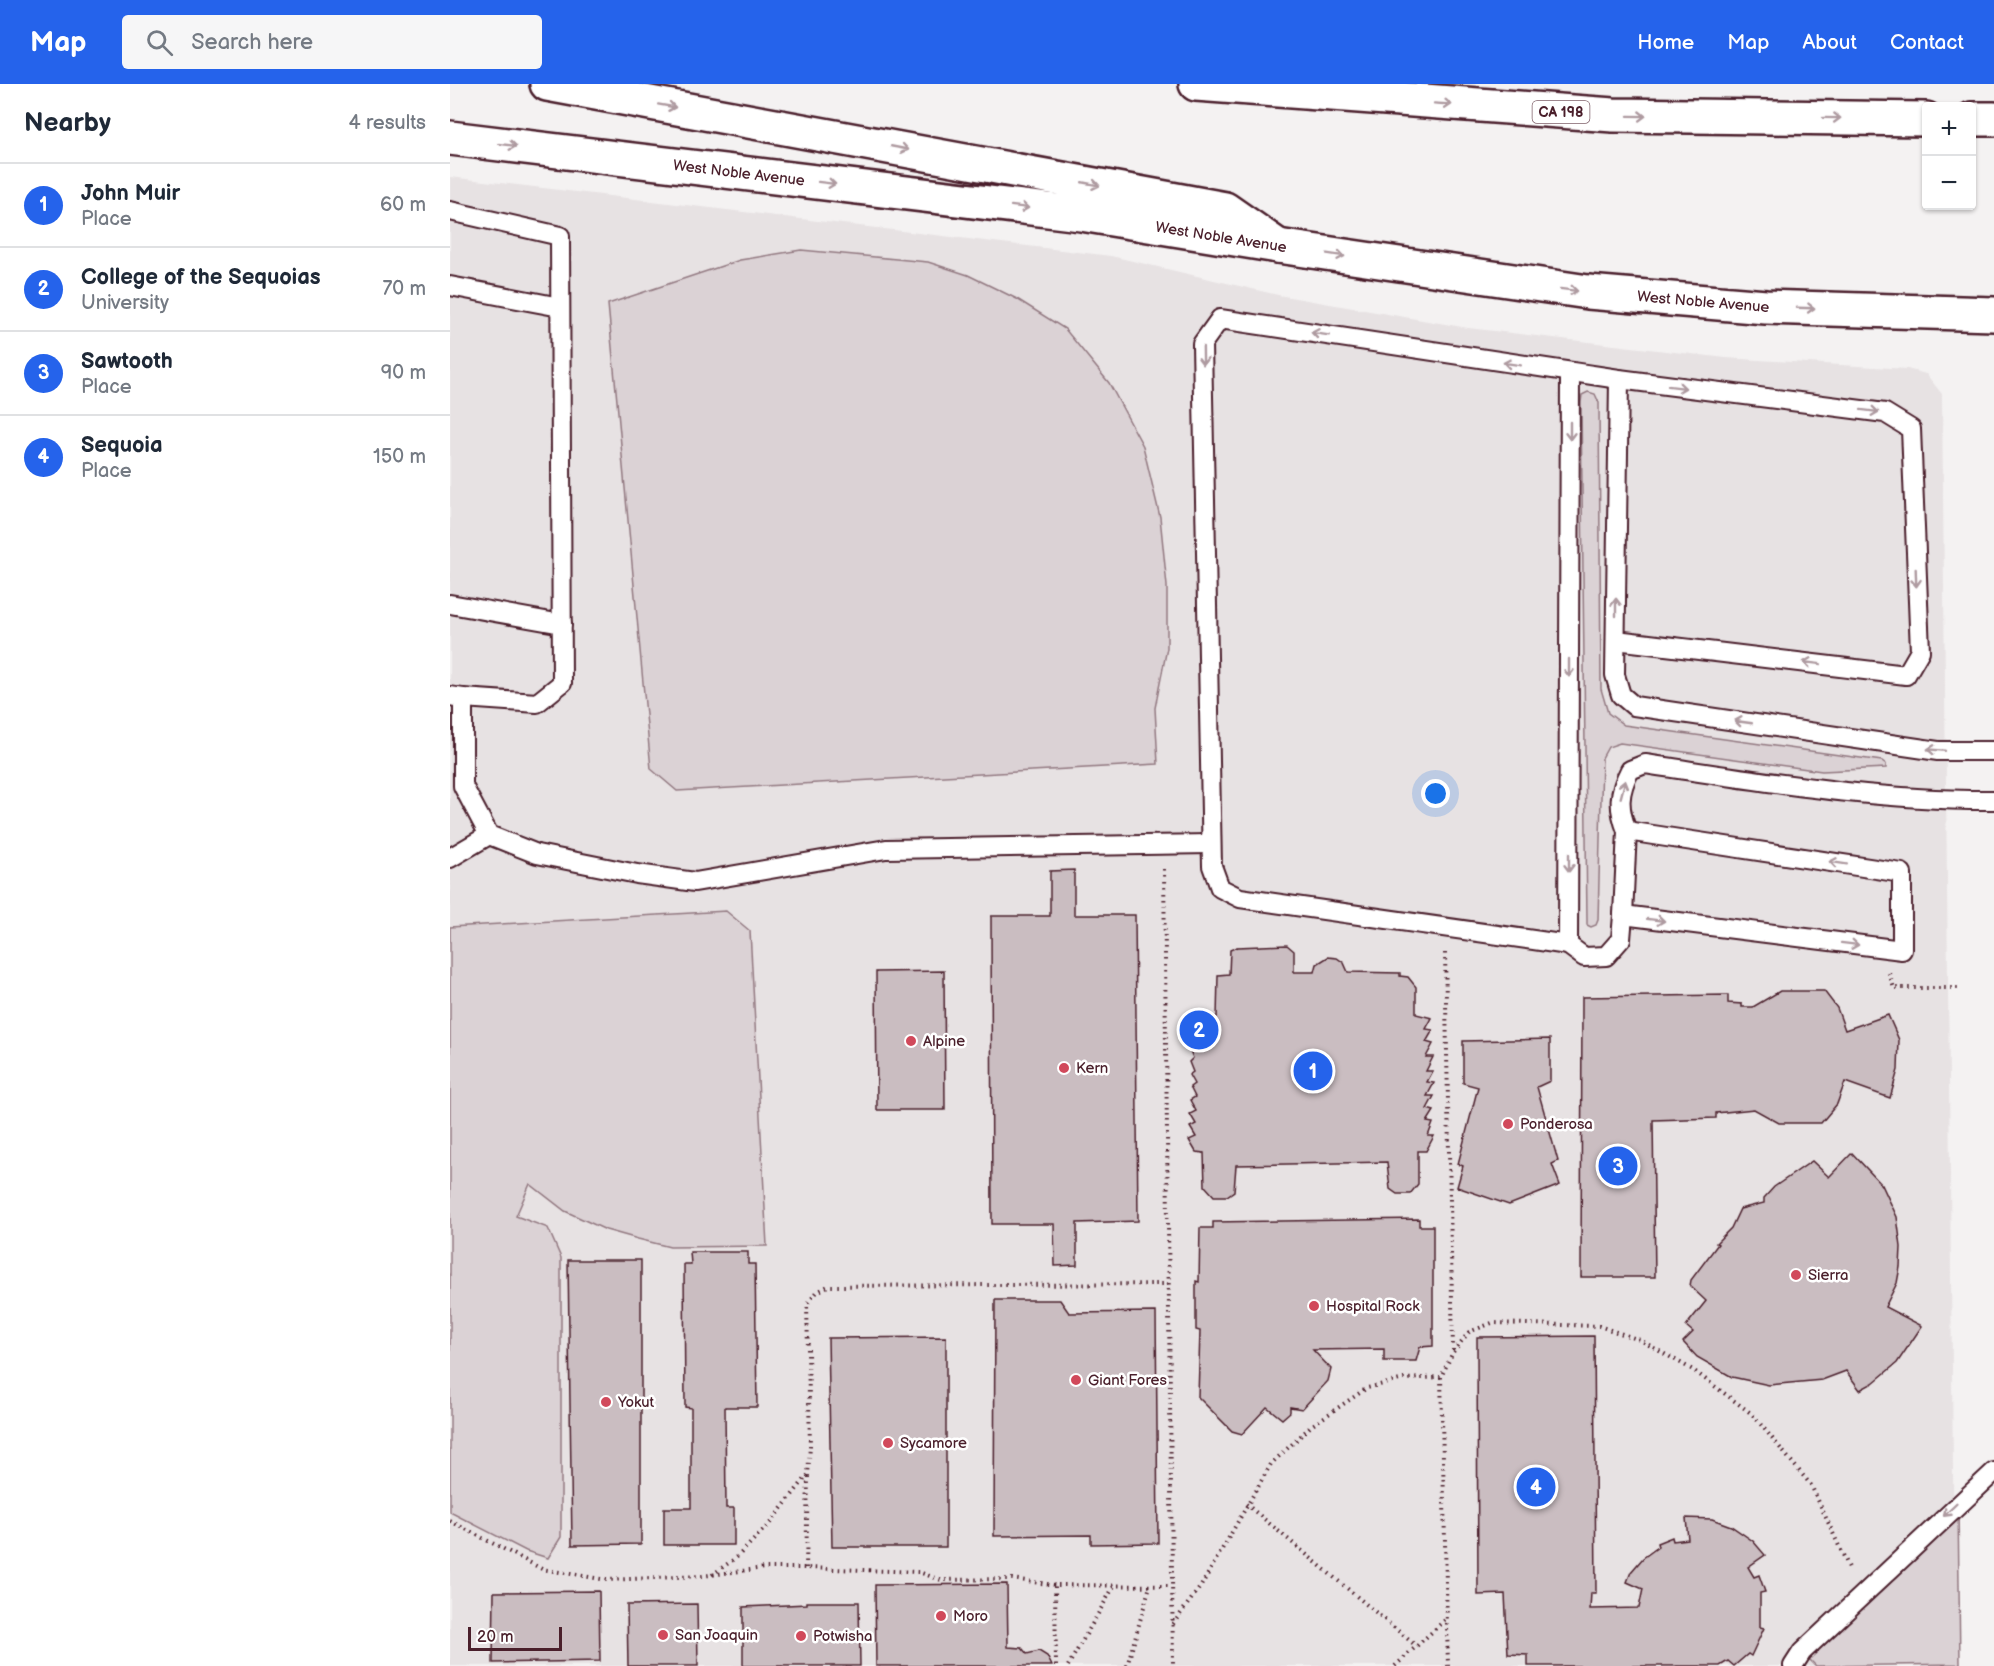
<!DOCTYPE html>
<html lang="en">
<head>
<meta charset="utf-8">
<style>
  :root { --surface:#fff; --page:#f6f6f7; --text:#1f2937; --muted:#747a83; --line:#e0e1e3; --accent:#2563eb }
  body { margin:0; font-family:"Balsamiq Sans",sans-serif; background:var(--page); color:var(--text) }
  .controls { position:absolute; right:18px; top:18px; display:grid; overflow:hidden; border-radius:6px; box-shadow:0 2px 4px #0004 }
  .controls button { width:54px; height:54px; display:grid; place-items:center; padding:0; border:0; border-bottom:2px solid var(--line); background:var(--surface); color:var(--text); font:30px sans-serif }
  .scale { position:absolute; left:18px; bottom:15px; width:94px; box-sizing:border-box; padding-left:6px; border:3px solid #4a1f2b; border-top:0; font-size:16px; line-height:21px; white-space:nowrap; color:#4a1f2b; -webkit-text-stroke:4px #fff; paint-order:stroke }
  .you { position:absolute; left:986px; top:710px; width:21px; height:21px; margin:-15px; border:4px solid #fff; border-radius:50%; background:#1a73e8; box-shadow:0 0 0 9px #1a73e833 }
  .badge { display:grid; place-items:center; width:39px; height:39px; border-radius:50%; background:var(--accent); color:#fff; font-size:20px; font-weight:700 }
  .pin { position:absolute; translate:-50% -50%; border:3px solid #fff; box-shadow:0 2px 6px #0006 }
  .list { margin:0; padding:0; list-style:none }
  h2 { display:flex; justify-content:space-between; align-items:center; height:78px; margin:0; padding:0 24px; font-size:26px }
  h2 small { font-size:20px; font-weight:400; color:var(--muted) }
  .list li { display:grid; grid-template-columns:39px 1fr auto; gap:18px; align-items:center; box-sizing:border-box; height:84px; padding:0 24px; border-top:2px solid var(--line) }
  .list b { display:block; font-size:22px; white-space:nowrap }
  .list p { margin:0; font-size:20px; white-space:nowrap; color:var(--muted) }
  .list em { font-size:20px; font-style:normal; color:var(--muted) }
  .icon { flex:none; width:33px; height:33px; fill:none; stroke:currentColor; stroke-width:2; stroke-linecap:round; stroke-linejoin:round }
  .map { position:relative; flex:none; width:1544px; height:1582px; overflow:hidden }
  header { display:flex; align-items:center; gap:36px; box-sizing:border-box; height:84px; padding:0 30px; background:var(--accent); color:#fff }
  header strong { font-size:28px }
  nav { display:flex; gap:33px; margin-inline-start:auto; font-size:21px }
  .search { width:420px; height:54px; background:var(--page); display:flex; align-items:center; gap:15px; box-sizing:border-box; padding:0 21px; border-radius:6px; color:var(--muted); font-size:22px }
  main { display:flex }
  aside { flex:1; background:var(--surface) }
  .map>svg:first-child { display:block }
  .built { fill:#e7e2e3 }
  .green { fill:#dbd2d5; stroke:#927880; stroke-width:1.5 }
  .building { fill:#cabdc1; stroke:#4a1f2b; stroke-width:1.5 }
  .lines { fill:none; stroke-linecap:round; stroke-linejoin:round }
  .lane-casing { stroke:#4a1f2b; stroke-width:22 }
  .secondary-casing { stroke:#4a1f2b; stroke-width:38 }
  .primary-casing { stroke:#4a1f2b; stroke-width:38 }
  .highway-casing { stroke:#4a1f2b; stroke-width:38 }
  .path { stroke:#4a1f2b; stroke-width:4; stroke-dasharray:1.5 4.5; stroke-linecap:butt }
  .lane { stroke:#fff; stroke-width:18 }
  .secondary { stroke:#fff; stroke-width:33 }
  .primary { stroke:#fff; stroke-width:33 }
  .highway { stroke:#fff; stroke-width:33 }
  .oneway { stroke:#ae9aa0 }
  .poi-dot { fill:#d1495b; stroke:#fff; stroke-width:2 }
  .labels { text-anchor:middle; stroke-width:5; stroke-linejoin:round; paint-order:stroke }
  .shield { fill:#fff; stroke:#80626b; stroke-width:1.5 }
  .shield-label { font-size:14px; font-weight:bold; fill:#4a1f2b }
  .street-label { font-size:15px; fill:#4a1f2b; stroke:#fff }
  .poi-label { font-size:15px; fill:#4a1f2b; stroke:#fff; text-anchor:start }
</style>
</head>
<body>
<header>
<strong>Map</strong>
<div class="search"><svg class="icon" aria-label="search" viewBox="0 0 24 24"><circle cx="10" cy="10" r="6"/><path d="M15 15l6 6"/></svg>Search here</div>
<nav><a>Home</a><a>Map</a><a>About</a><a>Contact</a></nav>
</header>
<main>
<aside>
<h2>Nearby<small>4 results</small></h2>
<ul class="list">
<li><span class="badge">1</span><div><b>John Muir</b><p>Place</p></div><em>60 m</em></li>
<li><span class="badge">2</span><div><b>College of the Sequoias</b><p>University</p></div><em>70 m</em></li>
<li><span class="badge">3</span><div><b>Sawtooth</b><p>Place</p></div><em>90 m</em></li>
<li><span class="badge">4</span><div><b>Sequoia</b><p>Place</p></div><em>150 m</em></li>
</ul>
</aside>
<div class="map">
<svg width="1544" height="1582" viewBox="0 0 1544 1582">
  <rect width="100%" height="100%" fill="#f4f2f2"/>
  <filter id="ink" filterUnits="userSpaceOnUse"><feTurbulence type="fractalNoise" baseFrequency=".0167" numOctaves="2"/><feDisplacementMap in="SourceGraphic" scale="12" xChannelSelector="R" yChannelSelector="G"/><feConvolveMatrix kernelMatrix="1 2 1 2 8 2 1 2 1" color-interpolation-filters="sRGB"/></filter>
  <g filter="url(#ink)">
    <!-- built -->
    <polygon class="built" points="0,93 661,172 828,211 1018,244 1276,274 1457,285 1476,290 1492,310 1505,1582 0,1582"/>
    <!-- green -->
    <g class="green">
      <polygon points="351,166 478,178 518,191 567,215 615,245 659,299 693,362 710,433 717,502 717,564 705,624 708,680 227,707 201,685 158,220 290,176"/>
      <polygon points="1138,308 1145,310 1149,319 1151,605 1158,629 1174,641 1432,677 1436,680 1436,684 1372,687 1170,659 1158,663 1152,674 1148,836 1146,841 1141,843 1137,841 1137,836 1131,319 1132,311"/>
      <polygon points="276,827 300,847 317,1162 220,1163 188,1155 156,1146 115,1127 80,1100 66,1132 98,1144 111,1174 111,1453 98,1474 76,1467 0,1428 0,843"/>
      <polygon points="1508,1422 1510,1580 1366,1582 1359,1575"/>
    </g>
    <!-- building -->
    <g class="building">
      <polygon points="624,786 624,831 685,831 688,1137 627,1139 627,1181 605,1182 604,1140 542,1140 541,832 600,832 600,787"/>
      <polygon points="837,861 844,867 844,888 865,888 867,880 878,873 887,874 894,879 898,888 950,889 950,892 958,893 966,903 966,930 982,934 976,945 983,946 976,958 983,960 976,973 983,973 976,987 983,987 977,998 984,999 977,1012 984,1012 977,1025 984,1027 977,1038 983,1039 978,1052 984,1052 976,1067 968,1067 968,1100 960,1110 947,1110 940,1105 937,1078 786,1081 784,1107 777,1112 764,1112 755,1102 754,1069 746,1068 739,1056 746,1053 740,1043 746,1040 740,1030 746,1027 740,1016 745,1013 740,1003 744,1000 739,991 743,988 739,978 743,974 739,964 744,961 739,951 743,948 740,938 746,933 767,933 768,891 779,890 780,866 787,863"/>
      <polygon points="494,887 495,1026 427,1026 426,888"/>
      <polygon points="1330,907 1374,907 1387,924 1395,946 1438,931 1449,956 1448,986 1440,1014 1395,998 1387,1020 1371,1039 1329,1039 1304,1025 1266,1029 1266,1034 1203,1036 1205,1193 1131,1193 1132,913 1278,911 1278,919 1292,920 1292,923 1303,923"/>
      <polygon points="1100,955 1100,997 1087,1003 1108,1077 1102,1080 1110,1101 1059,1121 1007,1103 1013,1082 1008,1080 1028,1003 1013,999 1013,957"/>
      <polygon points="1402,1069 1432,1101 1447,1133 1451,1163 1450,1183 1447,1199 1435,1223 1472,1242 1447,1279 1423,1299 1410,1306 1396,1287 1372,1296 1319,1301 1282,1293 1247,1273 1233,1258 1243,1248 1236,1242 1256,1217 1240,1202 1241,1196 1268,1160 1266,1159 1281,1144 1290,1125 1314,1119 1314,1114 1324,1103 1362,1077 1379,1093"/>
      <polygon points="969,1135 969,1142 983,1142 983,1262 970,1263 966,1277 934,1277 934,1265 863,1266 881,1285 878,1297 852,1325 840,1323 840,1328 832,1335 817,1323 792,1350 782,1347 748,1313 750,1247 746,1246 746,1197 749,1198 750,1144 763,1144 763,1138"/>
      <polygon points="240,1168 298,1168 298,1180 305,1180 307,1323 275,1323 276,1424 284,1424 284,1461 214,1461 214,1424 241,1424 241,1324 235,1323 234,1180 241,1180"/>
      <polygon points="118,1176 191,1176 191,1460 122,1461"/>
      <polygon points="545,1216 610,1216 619,1229 706,1228 708,1459 641,1460 641,1451 544,1452"/>
      <polygon points="1144,1252 1146,1509 1141,1509 1140,1525 1189,1524 1193,1505 1177,1498 1181,1488 1193,1474 1208,1463 1207,1459 1222,1453 1223,1457 1238,1455 1236,1434 1262,1435 1281,1442 1303,1457 1315,1471 1298,1483 1304,1493 1309,1491 1315,1508 1310,1509 1310,1543 1314,1544 1301,1572 1298,1570 1284,1582 1278,1577 1270,1582 1078,1582 1078,1571 1058,1570 1055,1510 1028,1511 1027,1253"/>
      <polygon points="496,1253 496,1463 382,1463 378,1254"/>
      <polygon points="557,1500 558,1563 572,1564 577,1570 589,1567 597,1572 602,1582 426,1582 425,1501"/>
      <polygon points="149,1507 150,1577 43,1579 44,1508"/>
      <polygon points="357,1518 409,1518 410,1582 293,1582 293,1523 357,1520"/>
      <polygon points="247,1520 248,1582 178,1582 177,1521"/>
    </g>
    <g class="lines">
      <!-- lane casing -->
      <g class="lane-casing">
        <g id="lane">
          <polyline points="0,127 110,152 112,599 87,619 13,614"/>
          <polyline points="0,202 110,223"/>
          <polyline points="1169,295 1165,591 1171,611 1184,622 1488,667 1544,667"/>
          <polyline points="0,520 112,540"/>
          <path d="M1166 556 1456 591 1470 567 1461 345 1435 329 1169 295 770 235 752 260 762 782 770 804 790 814 1118 861 1134 873 1156 872 1171 855 1173 831 1452 866V789L1177 747C1168 724 1168 709 1180 686L1195 680C1311 697 1426 717 1544 716"/>
          <polyline points="0,612 13,614 13,702 39,751 87,770 187,790 245,798 436,765 761,760"/>
          <polyline points="0,774 39,751"/>
          <polyline points="1173,831 1177,747"/>
          <polyline points="1118,861 1120,289"/>
          <polyline points="1343,1582 1352,1568 1544,1388"/>
        </g>
      </g>
      <!-- secondary casing -->
      <g class="secondary-casing">
        <g id="secondary">
          <path id="s1" d="M0 54 631 130 828 162"/>
        </g>
      </g>
      <!-- primary casing -->
      <g class="primary-casing">
        <g id="primary">
          <path id="s2" d="M828 162 1138 208 1316 223 1544 230"/>
        </g>
      </g>
      <!-- highway casing -->
      <g class="highway-casing">
        <g id="highway">
          <polyline points="97,0 775,125 828,162"/>
          <polyline points="746,0 1163,31 1476,35"/>
          <polyline points="1522,35 1544,35"/>
        </g>
      </g>
      <!-- path -->
      <g class="path">
        <polyline points="714,785 723,1582"/>
        <polyline points="995,869 1003,1266"/>
        <polyline points="1439,889 1444,904 1511,904"/>
        <polyline points="991,1293 998,1582"/>
        <polyline points="796,1420 965,1561"/>
        <polyline points="0,1437 92,1485 157,1496 252,1492 315,1484 356,1484 469,1488 491,1496 562,1495 605,1501"/>
        <polyline points="356,1484 358,1392"/>
        <polyline points="262,1491 287,1473 320,1439 358,1391 360,1362 357,1220 367,1208 378,1202 718,1200"/>
        <polyline points="723,1540 751,1502 821,1380 861,1342 917,1304 954,1295 991,1293 1003,1268 1019,1248 1042,1239 1149,1242 1190,1256 1243,1286 1302,1330 1361,1401 1400,1486"/>
        <polyline points="606,1582 605,1501 722,1502"/>
        <polyline points="618,1582 664,1502"/>
        <polyline points="677,1582 700,1502"/>
        <polyline points="945,1582 996,1535"/>
      </g>
      <!-- lane -->
      <use href="#lane" class="lane"/>
      <!-- secondary -->
      <use href="#secondary" class="secondary"/>
      <!-- primary -->
      <use href="#primary" class="primary"/>
      <!-- highway -->
      <use href="#highway" class="highway"/>
    </g>
    <!-- one-way arrows -->
    <defs><path id="oneway-shaft" d="M-6 0H5M1.5-3L5.5 0L1.5 3" fill="none" stroke-width="1.6" stroke-linecap="round" stroke-linejoin="round" transform="scale(1.5)"/></defs>
    <g class="oneway">
      <use href="#oneway-shaft" transform="translate(993 20) rotate(4)"/>
      <use href="#oneway-shaft" transform="translate(217 22) rotate(10)"/>
      <use href="#oneway-shaft" transform="translate(1187 32) rotate(1)"/>
      <use href="#oneway-shaft" transform="translate(1382 34) rotate(1)"/>
      <use href="#oneway-shaft" transform="translate(58 61) rotate(7)"/>
      <use href="#oneway-shaft" transform="translate(450 64) rotate(11)"/>
      <use href="#oneway-shaft" transform="translate(377 99) rotate(7)"/>
      <use href="#oneway-shaft" transform="translate(641 100) rotate(11)"/>
      <use href="#oneway-shaft" transform="translate(570 123) rotate(7)"/>
      <use href="#oneway-shaft" transform="translate(886 171) rotate(9)"/>
      <use href="#oneway-shaft" transform="translate(1119 206) rotate(7)"/>
      <use href="#oneway-shaft" transform="translate(1356 224) rotate(2)"/>
      <use href="#oneway-shaft" transform="translate(870 250) rotate(-171)"/>
      <use href="#oneway-shaft" transform="translate(753 272) rotate(89)"/>
      <use href="#oneway-shaft" transform="translate(1062 280) rotate(-171)"/>
      <use href="#oneway-shaft" transform="translate(1227 303) rotate(7)"/>
      <use href="#oneway-shaft" transform="translate(1420 327) rotate(7)"/>
      <use href="#oneway-shaft" transform="translate(1120 347) rotate(90)"/>
      <use href="#oneway-shaft" transform="translate(1466 494) rotate(88)"/>
      <use href="#oneway-shaft" transform="translate(1166 523) rotate(-90)"/>
      <use href="#oneway-shaft" transform="translate(1362 579) rotate(-173)"/>
      <use href="#oneway-shaft" transform="translate(1119 584) rotate(90)"/>
      <use href="#oneway-shaft" transform="translate(1293 638) rotate(-172)"/>
      <use href="#oneway-shaft" transform="translate(1486 666) rotate(-175)"/>
      <use href="#oneway-shaft" transform="translate(1173 705) rotate(-75)"/>
      <use href="#oneway-shaft" transform="translate(1119 779) rotate(90)"/>
      <use href="#oneway-shaft" transform="translate(1388 779) rotate(-171)"/>
      <use href="#oneway-shaft" transform="translate(1206 836) rotate(7)"/>
      <use href="#oneway-shaft" transform="translate(1400 860) rotate(7)"/>
      <use href="#oneway-shaft" transform="translate(1500 1426) rotate(136)"/>
    </g>
  </g>
  <!-- markers -->
  <g class="poi-dot">
    <circle cx="461" cy="957" r="6"/>
    <circle cx="614" cy="984" r="6"/>
    <circle cx="1058" cy="1040" r="6"/>
    <circle cx="1346" cy="1191" r="6"/>
    <circle cx="864" cy="1222" r="6"/>
    <circle cx="626" cy="1296" r="6"/>
    <circle cx="156" cy="1318" r="6"/>
    <circle cx="438" cy="1359" r="6"/>
    <circle cx="491" cy="1532" r="6"/>
    <circle cx="213" cy="1551" r="6"/>
    <circle cx="351" cy="1552" r="6"/>
  </g>
  <g class="labels">
    <!-- shield labels -->
    <rect class="shield" x="1082.5" y="17" width="57" height="22" rx="4.5"/>
    <g class="shield-label">
      <text x="1111" y="33">CA 198</text>
    </g>
    <!-- street labels -->
    <g class="street-label">
      <text dy="5" stroke="none"><textPath href="#s1" startOffset="291">West Noble Avenue</textPath></text>
      <text transform="translate(771 153) rotate(9)" y="5">West Noble Avenue</text>
      <text dy="5" stroke="none"><textPath href="#s2" startOffset="429">West Noble Avenue</textPath></text>
    </g>
    <!-- poi labels -->
    <g class="poi-label">
      <text x="473" y="962">Alpine</text>
      <text x="626" y="989">Kern</text>
      <text x="1070" y="1045">Ponderosa</text>
      <text x="1358" y="1196">Sierra</text>
      <text x="876" y="1227">Hospital Rock</text>
      <text x="638" y="1301">Giant Fores</text>
      <text x="168" y="1323">Yokut</text>
      <text x="450" y="1364">Sycamore</text>
      <text x="503" y="1537">Moro</text>
      <text x="225" y="1556">San Joaquin</text>
      <text x="363" y="1557">Potwisha</text>
    </g>
  </g>
</svg>
<div class="controls">
<button>+</button>
<button>−</button>
</div>
<div class="scale">20 m</div>
<div class="you"></div>
<div class="pin badge" style="left:863px;top:987px">1</div>
<div class="pin badge" style="left:749px;top:946px">2</div>
<div class="pin badge" style="left:1168px;top:1082px">3</div>
<div class="pin badge" style="left:1086px;top:1403px">4</div>
</div>
</main>
</body>
</html>
